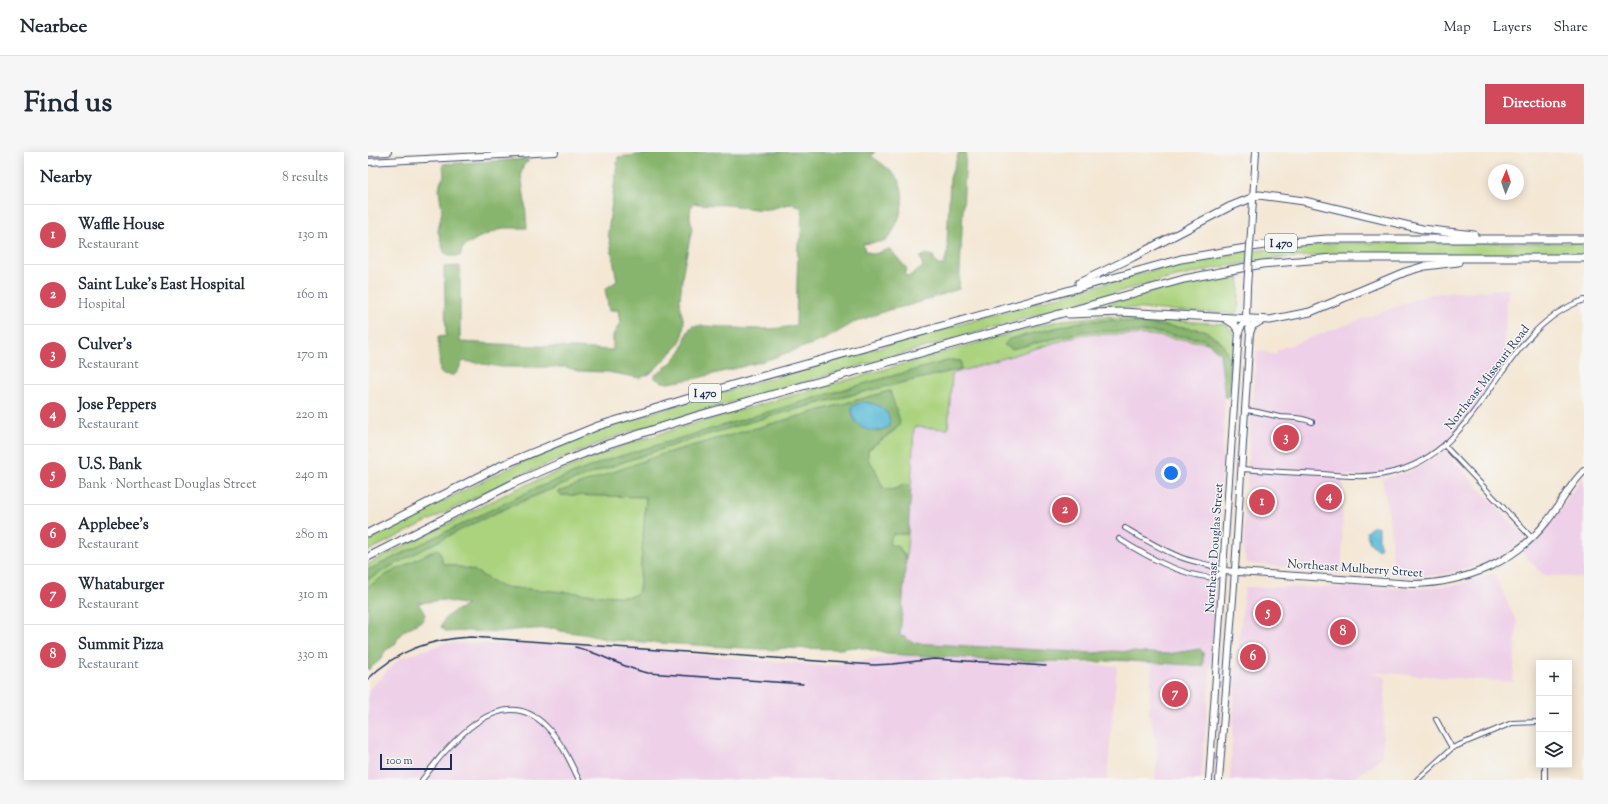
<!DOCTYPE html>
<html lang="en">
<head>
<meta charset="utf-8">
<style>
  :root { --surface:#fff; --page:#f6f6f7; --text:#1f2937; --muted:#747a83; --line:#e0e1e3; --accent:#d1495b }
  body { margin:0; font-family:"Sorts Mill Goudy",serif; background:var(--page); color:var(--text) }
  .controls { position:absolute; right:12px; bottom:12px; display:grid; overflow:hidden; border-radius:0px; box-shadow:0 2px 10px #0003 }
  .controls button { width:36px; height:36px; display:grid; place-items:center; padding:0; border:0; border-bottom:1px solid var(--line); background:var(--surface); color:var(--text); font:20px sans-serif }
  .compass { position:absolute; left:1120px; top:12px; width:36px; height:36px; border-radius:50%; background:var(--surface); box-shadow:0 2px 10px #0003; rotate:2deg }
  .scale { position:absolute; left:12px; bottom:10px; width:72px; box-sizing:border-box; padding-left:4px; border:2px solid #1b2f5e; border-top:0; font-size:11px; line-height:14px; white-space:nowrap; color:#1b2f5e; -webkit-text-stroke:3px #f6f6f2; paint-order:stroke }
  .you { position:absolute; left:803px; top:321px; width:14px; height:14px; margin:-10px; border:3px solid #fff; border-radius:50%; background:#1a73e8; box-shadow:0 0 0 6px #1a73e833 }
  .badge { display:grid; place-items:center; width:26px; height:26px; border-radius:50%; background:var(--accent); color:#fff; font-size:13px; font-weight:700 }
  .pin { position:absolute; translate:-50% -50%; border:2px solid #fff; box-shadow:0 1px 4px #0006 }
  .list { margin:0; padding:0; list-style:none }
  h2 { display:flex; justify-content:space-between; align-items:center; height:52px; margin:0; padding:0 16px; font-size:17px }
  h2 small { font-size:13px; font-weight:400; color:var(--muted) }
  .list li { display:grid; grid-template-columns:26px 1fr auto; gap:12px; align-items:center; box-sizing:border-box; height:60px; padding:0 16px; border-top:1px solid var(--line) }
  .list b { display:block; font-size:15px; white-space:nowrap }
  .list p { margin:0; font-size:13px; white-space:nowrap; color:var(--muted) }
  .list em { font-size:13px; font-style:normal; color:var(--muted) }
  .icon { flex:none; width:22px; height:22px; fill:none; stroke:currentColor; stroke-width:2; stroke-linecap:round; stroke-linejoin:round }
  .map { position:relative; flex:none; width:1216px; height:628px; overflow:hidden; border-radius:0px }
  header { display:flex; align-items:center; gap:24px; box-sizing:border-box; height:56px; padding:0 20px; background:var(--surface); border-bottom:1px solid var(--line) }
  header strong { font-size:19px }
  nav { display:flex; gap:22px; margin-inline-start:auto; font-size:14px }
  .intro { display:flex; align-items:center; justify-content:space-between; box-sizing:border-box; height:96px; padding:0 24px }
  h1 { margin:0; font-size:28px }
  .button { padding:10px 18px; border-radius:0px; background:var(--accent); color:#fff; font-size:14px; font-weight:700 }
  main { display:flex; gap:24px; padding:0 24px }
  aside { flex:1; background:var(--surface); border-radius:0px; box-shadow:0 2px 10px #0003 }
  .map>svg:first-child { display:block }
  .built { fill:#eed0e8 }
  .green { fill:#abd37e; stroke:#63816e }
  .forest { fill:#88b56d; stroke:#527266 }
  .water { fill:#59bad7; stroke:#3a749a }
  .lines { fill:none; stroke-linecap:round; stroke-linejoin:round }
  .street-casing { stroke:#3c4b70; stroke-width:6 }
  .secondary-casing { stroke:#3c4b70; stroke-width:8 }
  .highway-casing { stroke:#3c4b70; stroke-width:9 }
  .street { stroke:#fff; stroke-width:4 }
  .secondary { stroke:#fff; stroke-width:6 }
  .highway { stroke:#fff; stroke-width:7 }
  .rail { stroke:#1b2f5e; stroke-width:1.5 }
  .secondary-bridge-casing { stroke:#3c4b70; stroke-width:8; stroke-linecap:butt }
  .secondary-bridge { stroke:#fff; stroke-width:6 }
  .labels { text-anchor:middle; stroke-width:3; stroke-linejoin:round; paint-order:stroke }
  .shield { fill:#f6f6f2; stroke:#5d6b8a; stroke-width:1 }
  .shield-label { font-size:11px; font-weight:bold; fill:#1b2f5e }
  .street-label { font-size:12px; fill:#1b2f5e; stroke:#f6f6f2 }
</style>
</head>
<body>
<header>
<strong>Nearbee</strong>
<nav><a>Map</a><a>Layers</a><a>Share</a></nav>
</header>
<div class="intro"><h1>Find us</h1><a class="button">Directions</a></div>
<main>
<aside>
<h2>Nearby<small>8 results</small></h2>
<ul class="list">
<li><span class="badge">1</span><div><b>Waffle House</b><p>Restaurant</p></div><em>130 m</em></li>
<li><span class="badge">2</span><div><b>Saint Luke's East Hospital</b><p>Hospital</p></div><em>160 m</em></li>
<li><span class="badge">3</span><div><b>Culver's</b><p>Restaurant</p></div><em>170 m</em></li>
<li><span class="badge">4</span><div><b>Jose Peppers</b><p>Restaurant</p></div><em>220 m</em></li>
<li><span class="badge">5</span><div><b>U.S. Bank</b><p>Bank · Northeast Douglas Street</p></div><em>240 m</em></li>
<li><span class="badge">6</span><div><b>Applebee's</b><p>Restaurant</p></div><em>280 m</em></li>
<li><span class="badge">7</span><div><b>Whataburger</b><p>Restaurant</p></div><em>310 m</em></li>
<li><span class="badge">8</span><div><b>Summit Pizza</b><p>Restaurant</p></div><em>330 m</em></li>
</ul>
</aside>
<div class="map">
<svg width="1216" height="628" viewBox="0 0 1216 628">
  <rect width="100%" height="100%" fill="#f6f6f2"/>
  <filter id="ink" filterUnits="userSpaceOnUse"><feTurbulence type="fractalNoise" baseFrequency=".025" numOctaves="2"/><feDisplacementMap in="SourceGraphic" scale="8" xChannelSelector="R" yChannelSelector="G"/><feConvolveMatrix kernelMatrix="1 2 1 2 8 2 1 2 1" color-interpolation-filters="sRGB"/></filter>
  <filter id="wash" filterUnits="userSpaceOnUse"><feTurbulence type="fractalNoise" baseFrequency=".012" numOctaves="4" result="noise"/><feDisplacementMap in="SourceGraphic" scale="16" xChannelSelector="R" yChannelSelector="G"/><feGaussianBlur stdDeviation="0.9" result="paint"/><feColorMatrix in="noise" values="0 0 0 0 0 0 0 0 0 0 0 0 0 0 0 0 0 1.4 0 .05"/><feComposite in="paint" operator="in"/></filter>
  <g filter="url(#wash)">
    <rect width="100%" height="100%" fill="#f4e7d4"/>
    <!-- built -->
    <g class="built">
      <polygon points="1140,137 1136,195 1144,200 1103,263 1077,294 1038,316 1013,325 975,323 974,421 879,411 875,399 883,263 889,198 908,203 909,198 1063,142"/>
      <polygon points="715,182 782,183 841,191 852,201 857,245 848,444 833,628 787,628 790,595 781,562 784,512 532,493 546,275 580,277 584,222"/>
      <polygon points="1076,299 1157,385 1142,398 1118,413 1071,423 1031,424 1025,415 1021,365 1014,327 1043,319"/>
      <polygon points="1216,326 1216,426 1175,423 1154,400 1187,366 1200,345"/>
      <polygon points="1126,421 1149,471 1145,530 1002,520 1018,526 1014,605 984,628 862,628 868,514 877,435 1053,436 1090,433"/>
      <polygon points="77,491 224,493 456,514 536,503 749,514 739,628 0,628 0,539 31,507"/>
    </g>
    <!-- green -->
    <g class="green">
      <polygon points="966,91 1216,91 1216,103 962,103 914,106 848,116 778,132 257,281 148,325 0,399 0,386 162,306 249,272 292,258 720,136 816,110 874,100"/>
      <polygon points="872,120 870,160 866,162 759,156 723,156 804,134"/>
      <path d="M737 164 857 172C871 179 865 202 865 216L863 217 862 209 854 191 836 178 743 168 717 169 641 187 644 197 716 179 784 180 835 187 841 191 782 183 715 182 584 222 580 277 546 275 543 334 536 332C529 338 524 339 515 336L507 317 500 307V298L527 278 521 239 295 302 191 340 193 343 278 345 271 439 267 443 259 445 134 435 105 418 74 411V404L69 397 16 424 0 437V427C49 400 99 373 150 351 292 290 443 251 593 217V209L583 208 484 235 239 308 164 338 0 418V412L148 337 253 294 314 275 658 177 695 168Z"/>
      <polygon points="526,382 540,382 538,407 537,403 521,393 522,387"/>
    </g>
    <!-- forest -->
    <g class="forest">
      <path d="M294 0H507L503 4C512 10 525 19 531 29 540 48 530 75 518 89L495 92 497 99 506 102 522 97 539 117 536 122 540 125 555 115 552 105 559 102 565 104 569 113H576L580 97 579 91 582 26 591 0H598L591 137 539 154 520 158 485 171 458 187 396 209 330 226 300 231 294 230 285 225 304 210 314 198 319 181 324 174C359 173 394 182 428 173L430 93 433 83 434 57C424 47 412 56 401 57 388 59 374 54 360 53 349 52 337 54 326 51L323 54 322 65 324 77 315 119 312 148 313 159 316 170 314 186 309 195 283 221 272 226 240 220 210 219 198 215H134L96 209C91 213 92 219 86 223L74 222 72 220 70 185 78 184 76 115 92 114V190L245 198V183L252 171 250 158 241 159 237 137 249 129 240 80 250 5Z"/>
      <polygon points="160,7 160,10 156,12 153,22 157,50 159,76 135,76 110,86 95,95 92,104 82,104 76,100 70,79 74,59 71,38 72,31 76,24 75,12"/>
      <polygon points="743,168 836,178 854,191 862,209 863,232 860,245 857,245 852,201 835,187 784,180 716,179 644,197 636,193 641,187 717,169"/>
      <path d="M583 208 593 209V217C443 251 292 290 150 351 99 373 50 400 0 427V418L164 338 239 308 484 235Z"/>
      <path d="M522 239 532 269 531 274 500 298V307L507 317 515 336C524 339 529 338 536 332L543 334 540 382H526L522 387 521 392 531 395 538 407 532 484 537 485 545 491 727 501 744 499 800 502 832 497 835 500V514L749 508 733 510 660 509 518 502C502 498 490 492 474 497L414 496 409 498 243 488 215 482 193 479 186 476 144 478 139 480 100 479 79 480 73 475C76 462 88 459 99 453L75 448 50 451 57 462 55 468 36 479 31 484 27 492 17 499 12 508 0 518V435L16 424 69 397 72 399 74 411 105 418 134 435 259 445 267 443 271 439 278 345 193 343 190 340 295 302Z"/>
    </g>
    <!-- water -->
    <g class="water">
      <path d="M494 250C507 250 525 258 521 274 506 286 481 275 484 254Z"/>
      <polygon points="1004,375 1011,375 1011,390 1013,395 1010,398 1002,391 998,380"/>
    </g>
  </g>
  <g filter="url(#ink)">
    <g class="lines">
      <!-- street casing -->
      <g class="street-casing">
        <g id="street">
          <path d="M876 258C889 259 901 263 913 265 924 266 934 265 944 270"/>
          <polyline points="1077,294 1164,386"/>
          <path d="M873 317C900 319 928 321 955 322 977 324 1000 326 1021 321 1116 302 1128 178 1216 148"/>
          <path d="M751 387C780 405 811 423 846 426L856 419C842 411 826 411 812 405 792 397 774 386 757 376"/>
          <polyline points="1068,567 1084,596"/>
          <polyline points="1177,613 1177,628"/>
          <path d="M54 628C80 594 132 527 178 574 193 589 202 609 211 628"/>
          <polyline points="1049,628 1084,596 1144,571 1171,570"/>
        </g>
      </g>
      <!-- secondary casing -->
      <g class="secondary-casing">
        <g id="secondary">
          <polyline points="0,1 20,0"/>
          <polyline points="0,10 187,0"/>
          <polyline points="883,80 888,0"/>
          <path d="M856 419 1045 432C1098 431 1148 410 1180 368 1193 352 1201 333 1216 319"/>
          <polyline points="841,628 871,179 878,166"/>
          <polyline points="851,628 866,433 882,180 878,166 879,135"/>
        </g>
      </g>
      <!-- highway casing -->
      <g class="highway-casing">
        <g id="highway">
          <polyline points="711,131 765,105 861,55 891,43 936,49 1054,77 1106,83"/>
          <polyline points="701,162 753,160 902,168 942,160 1037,120 1057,114 1090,110"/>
          <polyline points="857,166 866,172 871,179"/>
          <polyline points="882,180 884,174 894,168"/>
          <polyline points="0,381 132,314 230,274 364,233 813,107 908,91 959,87 1216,87"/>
          <polyline points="0,405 144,332 192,311 240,292 328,264 816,127 894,112 966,106 1216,106"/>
        </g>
      </g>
      <!-- street -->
      <use href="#street" class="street"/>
      <!-- secondary -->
      <use href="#secondary" class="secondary"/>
      <!-- highway -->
      <use href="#highway" class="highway"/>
      <!-- rail -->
      <g class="rail">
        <path d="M207 495C233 501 254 516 280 521L435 532"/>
        <path d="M0 527C29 498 63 487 103 485L506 513 525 512 566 507 678 514"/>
      </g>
      <!-- secondary-bridge casing -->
      <g class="secondary-bridge-casing">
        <polyline id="secondary-bridge" points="879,135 883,80"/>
      </g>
      <!-- secondary-bridge -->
      <use href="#secondary-bridge" class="secondary-bridge"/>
    </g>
  </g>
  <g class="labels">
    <!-- shield labels -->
    <g class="shield">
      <rect x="897" y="82" width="32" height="18" rx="3"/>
      <rect x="321" y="232" width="32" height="18" rx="3"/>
    </g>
    <g class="shield-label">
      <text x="913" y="95">I 470</text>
      <text x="337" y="245">I 470</text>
    </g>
    <!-- street labels -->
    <g class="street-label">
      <text transform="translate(1119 225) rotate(-52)" y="4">Northeast Missouri Road</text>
      <text transform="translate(846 396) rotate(-86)" y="4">Northeast Douglas Street</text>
      <text transform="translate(987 416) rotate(4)" y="4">Northeast Mulberry Street</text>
    </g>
  </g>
</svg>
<div class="controls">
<button>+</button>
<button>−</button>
<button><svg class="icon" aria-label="layers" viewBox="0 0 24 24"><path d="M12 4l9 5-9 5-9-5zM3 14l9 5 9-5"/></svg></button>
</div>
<svg class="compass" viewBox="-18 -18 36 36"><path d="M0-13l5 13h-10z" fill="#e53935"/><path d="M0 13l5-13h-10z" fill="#747a83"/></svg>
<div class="scale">100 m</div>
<div class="you"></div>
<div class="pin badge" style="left:894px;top:350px">1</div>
<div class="pin badge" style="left:697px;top:358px">2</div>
<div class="pin badge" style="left:918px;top:286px">3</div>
<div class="pin badge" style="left:961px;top:345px">4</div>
<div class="pin badge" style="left:900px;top:461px">5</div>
<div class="pin badge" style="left:885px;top:505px">6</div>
<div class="pin badge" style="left:807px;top:542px">7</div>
<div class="pin badge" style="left:975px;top:480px">8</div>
</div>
</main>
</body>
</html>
